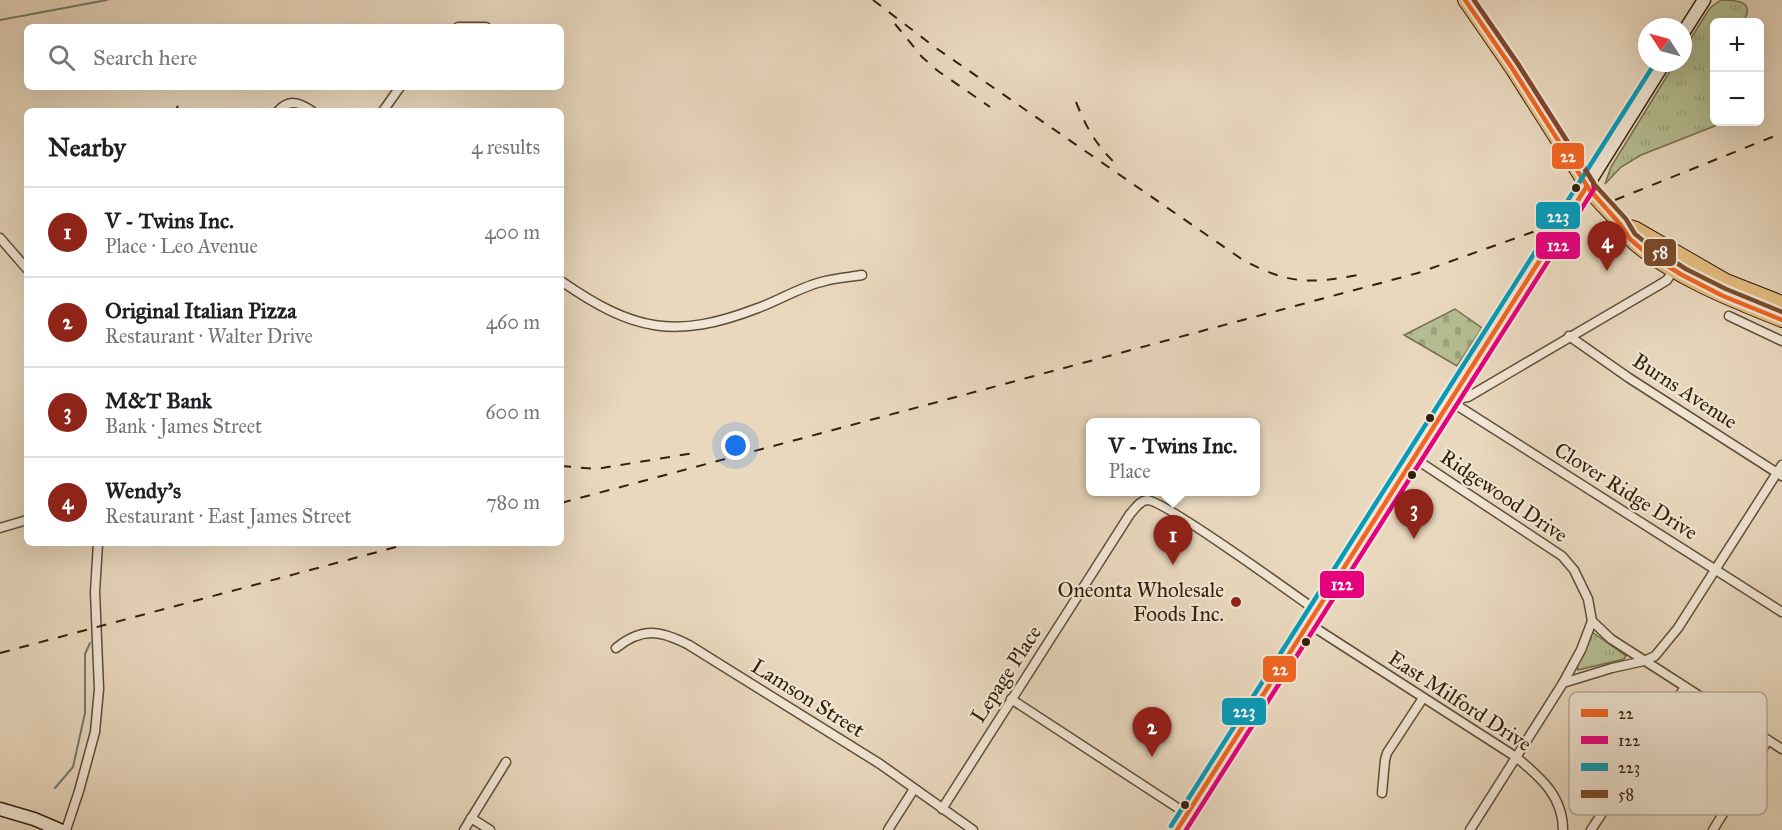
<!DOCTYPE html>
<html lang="en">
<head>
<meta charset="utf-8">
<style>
  :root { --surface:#fff; --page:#f6f6f6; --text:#202124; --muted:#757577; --line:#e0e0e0; --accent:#8f2418 }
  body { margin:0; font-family:"IM FELL Great Primer",serif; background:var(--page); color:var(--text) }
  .controls { position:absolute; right:18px; top:18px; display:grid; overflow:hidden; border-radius:9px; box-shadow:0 6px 24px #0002 }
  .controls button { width:54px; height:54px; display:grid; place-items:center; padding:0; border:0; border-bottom:2px solid var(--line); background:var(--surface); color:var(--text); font:30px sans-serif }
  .compass { position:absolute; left:1638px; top:18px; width:54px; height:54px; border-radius:50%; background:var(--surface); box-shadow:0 6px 24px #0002; rotate:306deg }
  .you { position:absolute; left:736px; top:446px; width:21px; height:21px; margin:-15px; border:4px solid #fff; border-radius:50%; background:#1a73e8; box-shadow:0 0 0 9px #1a73e833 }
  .badge { display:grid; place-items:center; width:39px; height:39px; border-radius:50%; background:var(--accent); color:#fff; font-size:20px; font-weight:700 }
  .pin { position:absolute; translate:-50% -50px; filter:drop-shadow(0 2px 3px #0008) }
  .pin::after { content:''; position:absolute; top:32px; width:21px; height:18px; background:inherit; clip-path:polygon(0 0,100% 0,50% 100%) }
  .popup { position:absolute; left:1086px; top:418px; width:174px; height:78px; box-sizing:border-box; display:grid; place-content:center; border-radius:9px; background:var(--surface); filter:drop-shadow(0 2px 4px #0005); font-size:20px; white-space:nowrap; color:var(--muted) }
  .popup b { font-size:22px; color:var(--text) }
  .popup::after { content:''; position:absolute; left:50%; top:100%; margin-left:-12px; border:12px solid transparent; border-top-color:var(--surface) }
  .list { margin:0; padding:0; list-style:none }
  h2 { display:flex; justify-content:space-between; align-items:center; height:78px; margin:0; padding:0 24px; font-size:26px }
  h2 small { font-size:20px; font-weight:400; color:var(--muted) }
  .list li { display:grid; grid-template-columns:39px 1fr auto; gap:18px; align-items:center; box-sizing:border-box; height:90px; padding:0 24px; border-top:2px solid var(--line) }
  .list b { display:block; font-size:22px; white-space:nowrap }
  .list p { margin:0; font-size:20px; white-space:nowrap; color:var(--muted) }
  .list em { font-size:20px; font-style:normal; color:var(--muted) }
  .icon { flex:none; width:33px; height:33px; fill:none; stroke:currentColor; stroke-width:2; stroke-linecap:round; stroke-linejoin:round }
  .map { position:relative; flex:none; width:1782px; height:830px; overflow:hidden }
  .search { position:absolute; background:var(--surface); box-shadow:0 6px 24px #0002; left:24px; top:24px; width:540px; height:66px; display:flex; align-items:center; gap:15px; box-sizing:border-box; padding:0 21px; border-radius:9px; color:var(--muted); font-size:22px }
  .panel { position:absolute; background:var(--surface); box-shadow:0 6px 24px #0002; left:24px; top:108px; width:540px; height:438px; border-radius:9px }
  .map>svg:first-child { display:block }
  .grass { fill:url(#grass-tufts); stroke:#74704e; stroke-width:1.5 }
  .cemetery { fill:url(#cemetery-stones); stroke:#74704e; stroke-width:1.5 }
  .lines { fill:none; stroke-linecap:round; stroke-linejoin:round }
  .stream { stroke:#707b72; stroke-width:2 }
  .minor-casing { stroke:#604e36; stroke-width:11 }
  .secondary-casing { stroke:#332009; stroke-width:15 }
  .primary-casing { stroke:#332009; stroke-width:16 }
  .minor { stroke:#f1e6d5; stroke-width:8 }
  .secondary { stroke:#f1e6d5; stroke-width:12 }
  .primary { stroke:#e4bc7f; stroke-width:14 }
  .rail { stroke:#332009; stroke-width:2; stroke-dasharray:10 10; stroke-linecap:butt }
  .bus-1-casing { stroke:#f1e6d5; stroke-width:9 }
  .bus-2-casing { stroke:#f1e6d5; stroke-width:9 }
  .bus-3-casing { stroke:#f1e6d5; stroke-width:9 }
  .bus-4-casing { stroke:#f1e6d5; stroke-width:9 }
  .bus-1 { stroke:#f26522; stroke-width:4.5 }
  .bus-2 { stroke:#e5007d; stroke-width:4.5 }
  .bus-3 { stroke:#059bba; stroke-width:4.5 }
  .bus-4 { stroke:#7a4b2a; stroke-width:4.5 }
  .bus-dot { fill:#332009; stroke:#f1e6d5; stroke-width:2 }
  .poi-dot { fill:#8f2418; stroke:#f1e6d5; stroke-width:2 }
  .labels { text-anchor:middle; stroke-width:4.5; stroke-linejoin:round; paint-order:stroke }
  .street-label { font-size:21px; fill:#332009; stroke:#f1e6d5 }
  .poi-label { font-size:21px; fill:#332009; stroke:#f1e6d5; text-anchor:end }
  .key { fill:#f1e6d5; stroke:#b8ab98; stroke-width:1.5 }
  .key-label { font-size:16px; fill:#332009 }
  .line-badge { stroke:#f1e6d5; stroke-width:2 }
  .badge-label { font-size:16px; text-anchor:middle; font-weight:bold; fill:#fff }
</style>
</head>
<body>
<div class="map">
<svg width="1782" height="830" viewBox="0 0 1782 830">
  <defs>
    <pattern id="grass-tufts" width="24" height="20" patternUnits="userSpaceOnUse" patternTransform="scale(1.5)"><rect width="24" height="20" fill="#b5bf93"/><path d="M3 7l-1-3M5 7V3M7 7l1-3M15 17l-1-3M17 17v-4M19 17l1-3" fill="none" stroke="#9ca47d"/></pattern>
    <pattern id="cemetery-stones" width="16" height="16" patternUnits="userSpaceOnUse" patternTransform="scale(1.5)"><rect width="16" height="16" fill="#b5bf93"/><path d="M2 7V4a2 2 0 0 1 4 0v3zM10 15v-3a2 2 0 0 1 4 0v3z" fill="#9ca47d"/></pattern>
  </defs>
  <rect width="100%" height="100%" fill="#e9d8be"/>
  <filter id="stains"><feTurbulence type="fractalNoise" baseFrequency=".00333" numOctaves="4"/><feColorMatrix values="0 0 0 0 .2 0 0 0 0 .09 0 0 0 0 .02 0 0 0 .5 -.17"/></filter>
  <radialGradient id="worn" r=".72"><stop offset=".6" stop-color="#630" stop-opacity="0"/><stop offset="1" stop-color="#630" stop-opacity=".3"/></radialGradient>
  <!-- grass -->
  <g class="grass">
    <path d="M1721 0C1737 0 1756 1 1743 22H1714V122H1725L1641 155 1621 167 1605 184 1611 167 1675 63H1683V51L1710 8Z"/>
    <polygon points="1592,632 1626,656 1624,659 1578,670 1577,666"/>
  </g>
  <!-- cemetery -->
  <polygon class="cemetery" points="1455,309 1482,328 1457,366 1404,335"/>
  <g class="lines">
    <!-- stream -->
    <g class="stream">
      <polyline points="0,20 107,0"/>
      <polyline points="55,788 73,767 85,713 85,654 90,643"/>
    </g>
    <!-- minor casing -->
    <g class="minor-casing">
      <g id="minor">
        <polyline points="458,27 486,27"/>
        <path d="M278 111C289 99 299 102 312 111"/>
        <polyline points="383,111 400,87"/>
        <polyline points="0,238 27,269"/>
        <path d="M561 281C633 331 675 340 758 308 780 300 802 286 825 281 837 278 850 277 862 275"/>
        <polyline points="1729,316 1782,341"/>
        <polyline points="1569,336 1629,378 1782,476"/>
        <polyline points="1450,400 1468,397 1659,285 1667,280 1682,257"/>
        <polyline points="1450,401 1782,612"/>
        <polyline points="1414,458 1562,556 1574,570 1588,599 1592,621 1611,639 1782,749"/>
        <polyline points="0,528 27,520"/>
        <path d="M1309 624 1516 757C1540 777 1563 796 1563 830"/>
        <path d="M616 648C642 627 660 630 689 645L880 764 973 830"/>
        <polyline points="1563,683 1581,650 1592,621"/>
        <polyline points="1011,699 1187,814"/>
        <polyline points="1382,793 1385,760 1387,753 1423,698"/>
        <path d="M942 809 1130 514C1135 509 1139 501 1147 500 1162 499 1296 596 1317 611"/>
        <polyline points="471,818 490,830"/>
        <polyline points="66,830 79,791 95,732 99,689 95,592 98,543"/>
        <polyline points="464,830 506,762"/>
        <polyline points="888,830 914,789"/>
        <polyline points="1470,830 1563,683 1612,668 1644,661 1655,656 1678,628 1782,465"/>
        <polyline points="1591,830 1685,687"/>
        <polyline points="1713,830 1768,740"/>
      </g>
    </g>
    <!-- secondary casing -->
    <g class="secondary-casing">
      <g id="secondary">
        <polyline points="1683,33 1704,0"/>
        <polyline points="1587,186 1664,63"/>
        <polyline points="0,809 34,819 60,830"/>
      </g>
    </g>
    <!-- primary casing -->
    <g class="primary-casing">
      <g id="primary">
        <path d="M1465 0 1512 68 1589 189C1598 202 1610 212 1620 224 1624 229 1626 235 1630 239 1668 275 1734 301 1782 320"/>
        <polyline points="1620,224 1636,229 1726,281 1782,303"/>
        <polyline points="1177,830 1587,186"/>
      </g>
    </g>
    <!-- minor -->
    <use href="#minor" class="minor"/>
    <!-- secondary -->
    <use href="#secondary" class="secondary"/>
    <!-- primary -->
    <use href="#primary" class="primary"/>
    <!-- rail -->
    <g class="rail">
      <path d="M873 0 936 48 1243 260C1288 284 1309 284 1358 275"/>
      <polyline points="895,24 922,57 938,71 990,107"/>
      <path d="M1076 102C1087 129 1096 145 1117 165"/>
      <polyline points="175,111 178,106"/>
      <polyline points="1615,200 1782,133"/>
      <polyline points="561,466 596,469 694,453"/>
      <polyline points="561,503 1418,273 1544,228"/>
      <polyline points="0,653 411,543"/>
    </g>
    <!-- bus-1 casing -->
    <g class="bus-1-casing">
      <g id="bus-1">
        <polyline points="1465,0 1512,68 1589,189 1620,224 1630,239 1645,252 1682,275 1723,296 1782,320"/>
        <polyline points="1177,830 1587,186"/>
      </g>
    </g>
    <!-- bus-2 casing -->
    <g class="bus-2-casing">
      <polyline id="bus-2" points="1186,830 1594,189 1593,182 1518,64 1474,0"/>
    </g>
    <!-- bus-3 casing -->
    <g class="bus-3-casing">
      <polyline id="bus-3" points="1171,826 1655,63"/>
    </g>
    <!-- bus-4 casing -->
    <g class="bus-4-casing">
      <polyline id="bus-4" points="1474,0 1518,64 1595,185 1626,219 1635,234 1650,246 1686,269 1726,289 1782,312"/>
    </g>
    <!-- bus-1 -->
    <use href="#bus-1" class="bus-1"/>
    <!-- bus-2 -->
    <use href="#bus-2" class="bus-2"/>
    <!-- bus-3 -->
    <use href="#bus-3" class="bus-3"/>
    <!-- bus-4 -->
    <use href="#bus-4" class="bus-4"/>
  </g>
  <!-- markers -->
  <g class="bus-dot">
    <circle cx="1576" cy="188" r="5"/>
    <circle cx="1430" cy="418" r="5"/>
    <circle cx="1412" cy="475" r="5"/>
    <circle cx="1306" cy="642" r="5"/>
    <circle cx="1185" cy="805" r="5"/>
  </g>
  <circle class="poi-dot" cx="1236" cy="602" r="6"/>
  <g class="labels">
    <!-- street labels -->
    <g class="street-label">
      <text transform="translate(1685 391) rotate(33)" y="7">Burns Avenue</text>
      <text transform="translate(1626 491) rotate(32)" y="7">Clover Ridge Drive</text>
      <text transform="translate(1504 496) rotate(34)" y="7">Ridgewood Drive</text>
      <text transform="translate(1006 674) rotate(-57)" y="7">Lepage Place</text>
      <text transform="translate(808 698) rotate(32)" y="7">Lamson Street</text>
      <text transform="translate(1460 701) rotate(33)" y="7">East Milford Drive</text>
    </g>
    <!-- poi labels -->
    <g class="poi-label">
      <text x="1224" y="597">Oneonta Wholesale<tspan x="1224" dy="24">Foods Inc.</tspan></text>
    </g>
  </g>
  <!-- legend -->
  <rect x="1569" y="692" width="198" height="123" rx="9" class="key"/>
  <rect x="1581" y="709" width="27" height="8" fill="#f26522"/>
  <rect x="1581" y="736" width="27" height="8" fill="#e5007d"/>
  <rect x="1581" y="763" width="27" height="8" fill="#059bba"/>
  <rect x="1581" y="790" width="27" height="8" fill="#7a4b2a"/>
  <g class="key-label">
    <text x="1618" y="719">22</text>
    <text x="1618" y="746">122</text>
    <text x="1618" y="773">223</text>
    <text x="1618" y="800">58</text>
  </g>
  <g class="line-badge">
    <rect x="1551" y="142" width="34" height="28" rx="6" fill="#f26522"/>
    <rect x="1535" y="201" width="46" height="29" rx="6" fill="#059bba"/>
    <rect x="1535" y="231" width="46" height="29" rx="6" fill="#e5007d"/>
    <rect x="1643" y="238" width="34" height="29" rx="6" fill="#7a4b2a"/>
    <rect x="1319" y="570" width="46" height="29" rx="6" fill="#e5007d"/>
    <rect x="1262" y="655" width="35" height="28" rx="6" fill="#f26522"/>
    <rect x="1221" y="697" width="46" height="29" rx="6" fill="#059bba"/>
  </g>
  <g class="badge-label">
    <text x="1568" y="162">22</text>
    <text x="1558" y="222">223</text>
    <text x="1558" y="251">122</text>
    <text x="1660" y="258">58</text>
    <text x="1342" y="590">122</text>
    <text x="1280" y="675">22</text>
    <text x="1244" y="717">223</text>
  </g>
  <rect width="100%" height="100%" filter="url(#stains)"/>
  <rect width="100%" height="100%" fill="url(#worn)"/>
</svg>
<div class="controls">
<button>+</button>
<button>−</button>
</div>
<svg class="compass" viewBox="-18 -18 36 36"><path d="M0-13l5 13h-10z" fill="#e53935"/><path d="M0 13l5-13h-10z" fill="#757577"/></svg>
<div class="you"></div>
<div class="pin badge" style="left:1173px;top:565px">1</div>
<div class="popup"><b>V - Twins Inc.</b>Place</div>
<div class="pin badge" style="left:1152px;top:757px">2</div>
<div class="pin badge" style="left:1414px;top:539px">3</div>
<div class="pin badge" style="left:1607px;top:271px">4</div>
<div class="search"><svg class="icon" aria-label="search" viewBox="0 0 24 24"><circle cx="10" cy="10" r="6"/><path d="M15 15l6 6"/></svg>Search here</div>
<section class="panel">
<h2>Nearby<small>4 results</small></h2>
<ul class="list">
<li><span class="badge">1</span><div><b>V - Twins Inc.</b><p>Place · Leo Avenue</p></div><em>400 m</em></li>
<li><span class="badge">2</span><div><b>Original Italian Pizza</b><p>Restaurant · Walter Drive</p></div><em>460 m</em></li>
<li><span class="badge">3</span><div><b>M&amp;T Bank</b><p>Bank · James Street</p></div><em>600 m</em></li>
<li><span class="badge">4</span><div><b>Wendy's</b><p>Restaurant · East James Street</p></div><em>780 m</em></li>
</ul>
</section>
</div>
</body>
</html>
